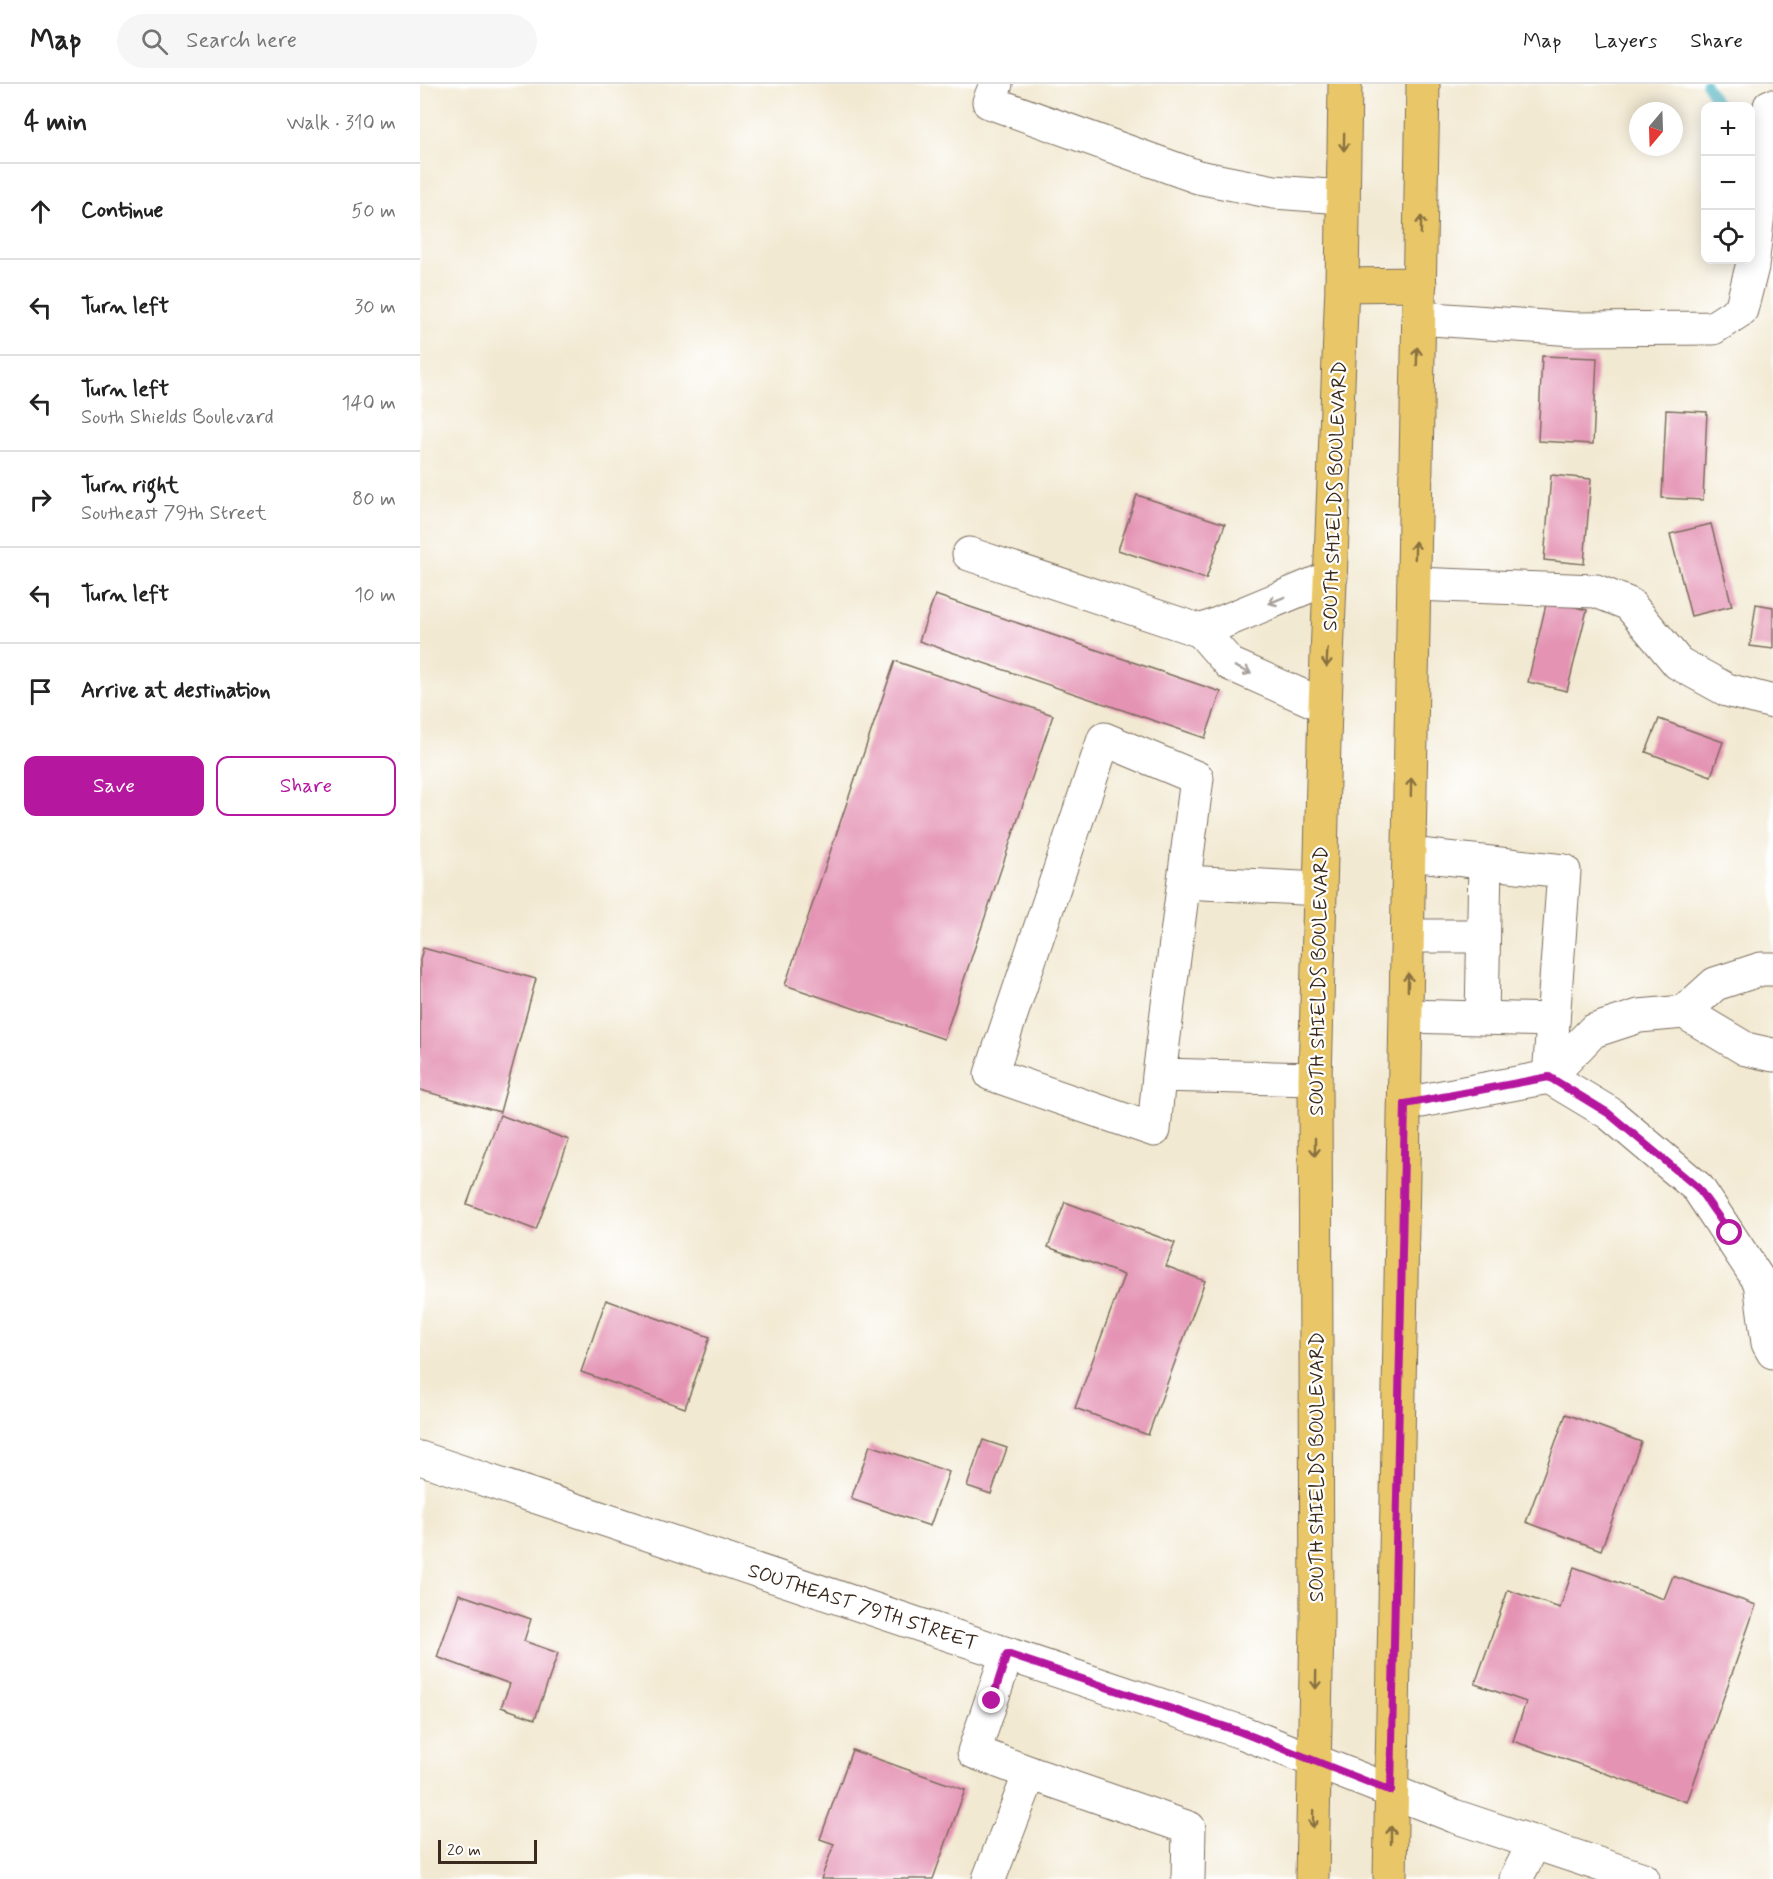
<!DOCTYPE html>
<html lang="en">
<head>
<meta charset="utf-8">
<style>
  :root { --surface:#fff; --page:#f6f6f6; --text:#222; --muted:#767676; --line:#e0e0e0; --accent:#b5179e }
  body { margin:0; font-family:Mynerve,sans-serif; background:var(--page); color:var(--text) }
  .controls { position:absolute; right:18px; top:18px; display:grid; overflow:hidden; border-radius:12px; box-shadow:0 3px 15px #0003 }
  .controls button { width:54px; height:54px; display:grid; place-items:center; padding:0; border:0; border-bottom:2px solid var(--line); background:var(--surface); color:var(--text); font:30px sans-serif }
  .compass { position:absolute; left:1209px; top:18px; width:54px; height:54px; border-radius:50%; background:var(--surface); box-shadow:0 3px 15px #0003; rotate:199deg }
  .scale { position:absolute; left:18px; bottom:15px; width:99px; box-sizing:border-box; padding-left:6px; border:3px solid #3b2a1e; border-top:0; font-size:16px; line-height:21px; white-space:nowrap; color:#3b2a1e; -webkit-text-stroke:4px #fff; paint-order:stroke }
  .stop { position:absolute; width:18px; height:18px; margin:-14px; border:4px solid #b5179e; border-radius:50%; background:#fff }
  .stop.end { background:#b5179e; border-color:#fff; box-shadow:0 2px 6px #0008 }
  .list { margin:0; padding:0; list-style:none }
  h2 { display:flex; justify-content:space-between; align-items:center; height:78px; margin:0; padding:0 24px; font-size:26px }
  h2 small { font-size:20px; font-weight:400; color:var(--muted) }
  .list li { display:grid; grid-template-columns:39px 1fr auto; gap:18px; align-items:center; box-sizing:border-box; height:96px; padding:0 24px; border-top:2px solid var(--line) }
  .list b { display:block; font-size:22px; white-space:nowrap }
  .list p { margin:0; font-size:20px; white-space:nowrap; color:var(--muted) }
  .list em { font-size:20px; font-style:normal; color:var(--muted) }
  .actions { display:flex; gap:12px; padding:18px 24px }
  .actions a { flex:1; padding:14px 0; border:2px solid var(--accent); border-radius:12px; text-align:center; font-size:21px; color:var(--accent) }
  .actions .main { background:var(--accent); color:#fff }
  .icon { flex:none; width:33px; height:33px; fill:none; stroke:currentColor; stroke-width:2; stroke-linecap:round; stroke-linejoin:round }
  .map { position:relative; flex:none; width:1353px; height:1795px; overflow:hidden }
  header { display:flex; align-items:center; gap:36px; box-sizing:border-box; height:84px; padding:0 30px; background:var(--surface); border-bottom:2px solid var(--line) }
  header strong { font-size:28px }
  nav { display:flex; gap:33px; margin-inline-start:auto; font-size:21px }
  .search { width:420px; height:54px; background:var(--page); display:flex; align-items:center; gap:15px; box-sizing:border-box; padding:0 21px; border-radius:33px; color:var(--muted); font-size:22px }
  main { display:flex }
  aside { flex:1; background:var(--surface) }
  .map>svg:first-child { display:block }
  .lines { fill:none; stroke-linecap:round; stroke-linejoin:round }
  .stream { stroke:#41afbe; stroke-width:10 }
  .building { fill:#e493b3 }
  .minor-casing { stroke:#7b6d5d; stroke-width:35 }
  .major-casing { stroke:#7b6d5d; stroke-width:35 }
  .minor { stroke:#fff; stroke-width:33 }
  .major { stroke:#e9c769; stroke-width:33 }
  .oneway { stroke:#897140 }
  .oneway2 { stroke:#a79f9a }
  .route { stroke:#b5179e; stroke-width:8 }
  .labels { text-anchor:middle; stroke-width:4.5; stroke-linejoin:round; paint-order:stroke }
  .street-label { font-size:20px; fill:#3b2a1e; stroke:#fff }
</style>
</head>
<body>
<header>
<strong>Map</strong>
<div class="search"><svg class="icon" aria-label="search" viewBox="0 0 24 24"><circle cx="10" cy="10" r="6"/><path d="M15 15l6 6"/></svg>Search here</div>
<nav><a>Map</a><a>Layers</a><a>Share</a></nav>
</header>
<main>
<aside>
<h2>4 min<small>Walk · 310 m</small></h2>
<ul class="list">
<li><svg class="icon" aria-label="ahead" viewBox="0 0 24 24"><path d="M12 20V5M6 11l6-6 6 6"/></svg><div><b>Continue</b></div><em>50 m</em></li>
<li><svg class="icon" aria-label="left" viewBox="0 0 24 24"><path d="M17 20v-9H6M10 6l-5 5 5 5"/></svg><div><b>Turn left</b></div><em>30 m</em></li>
<li><svg class="icon" aria-label="left" viewBox="0 0 24 24"><path d="M17 20v-9H6M10 6l-5 5 5 5"/></svg><div><b>Turn left</b><p>South Shields Boulevard</p></div><em>140 m</em></li>
<li><svg class="icon" aria-label="right" viewBox="0 0 24 24"><path d="M7 20v-9h11M14 6l5 5-5 5"/></svg><div><b>Turn right</b><p>Southeast 79th Street</p></div><em>80 m</em></li>
<li><svg class="icon" aria-label="left" viewBox="0 0 24 24"><path d="M17 20v-9H6M10 6l-5 5 5 5"/></svg><div><b>Turn left</b></div><em>10 m</em></li>
<li><svg class="icon" aria-label="arrive" viewBox="0 0 24 24"><path d="M6 21V4h12l-3 4 3 4H6"/></svg><div><b>Arrive at destination</b></div></li>
</ul>
<div class="actions"><a class="main">Save</a><a>Share</a></div>
</aside>
<div class="map">
<svg width="1353" height="1795" viewBox="0 0 1353 1795">
  <rect width="100%" height="100%" fill="#fff"/>
  <filter id="ink" filterUnits="userSpaceOnUse"><feTurbulence type="fractalNoise" baseFrequency=".0167" numOctaves="2"/><feDisplacementMap in="SourceGraphic" scale="12" xChannelSelector="R" yChannelSelector="G"/><feConvolveMatrix kernelMatrix="1 2 1 2 8 2 1 2 1" color-interpolation-filters="sRGB"/></filter>
  <filter id="wash" filterUnits="userSpaceOnUse"><feTurbulence type="fractalNoise" baseFrequency=".008" numOctaves="4" result="noise"/><feDisplacementMap in="SourceGraphic" scale="24" xChannelSelector="R" yChannelSelector="G"/><feGaussianBlur stdDeviation="1.35" result="paint"/><feColorMatrix in="noise" values="0 0 0 0 0 0 0 0 0 0 0 0 0 0 0 0 0 1.4 0 .05"/><feComposite in="paint" operator="in"/></filter>
  <g filter="url(#wash)">
    <rect width="100%" height="100%" fill="#f2e9d2"/>
    <g class="lines">
      <!-- stream -->
      <polyline class="stream" points="1286,0 1299,22"/>
    </g>
    <g id="blocks">
      <!-- building -->
      <g class="building">
        <polygon points="1122,272 1177,274 1173,360 1118,357"/>
        <polygon points="1246,326 1287,328 1283,416 1242,414"/>
        <polygon points="1131,391 1171,395 1164,480 1124,476"/>
        <polygon points="717,411 805,440 786,495 698,466"/>
        <polygon points="1291,440 1312,522 1271,532 1250,450"/>
        <polygon points="515,511 801,608 785,654 499,557"/>
        <polygon points="1127,516 1167,526 1147,607 1108,598"/>
        <polygon points="1336,520 1353,523 1353,565 1330,562"/>
        <polygon points="475,577 633,631 524,955 365,901"/>
        <polygon points="1239,635 1303,658 1291,692 1226,668"/>
        <polygon points="3,864 116,895 80,1028 0,1006 0,876"/>
        <polygon points="80,1031 149,1056 116,1146 47,1120"/>
        <polygon points="645,1118 755,1159 746,1182 785,1197 728,1351 655,1324 704,1191 628,1163"/>
        <polygon points="186,1216 290,1253 265,1324 161,1288"/>
        <polygon points="1146,1330 1221,1358 1181,1466 1106,1438"/>
        <polygon points="563,1356 587,1364 571,1410 547,1402"/>
        <polygon points="450,1361 529,1388 510,1442 431,1415"/>
        <polygon points="1154,1483 1244,1515 1253,1492 1336,1521 1267,1718 1093,1657 1106,1618 1055,1600 1088,1506 1140,1524"/>
        <polygon points="39,1510 111,1535 104,1557 138,1569 115,1635 81,1623 90,1600 17,1573"/>
        <polygon points="432,1666 545,1706 513,1795 401,1795 414,1760 400,1755"/>
      </g>
    </g>
  </g>
  <g filter="url(#ink)">
    <use href="#blocks" fill-opacity="0" stroke="#7b6d5d" stroke-width="1.5"/>
    <g class="lines">
      <!-- minor casing -->
      <g class="minor-casing">
        <g id="minor">
          <polyline points="576,0 569,18 778,93 854,108 923,113"/>
          <polyline points="998,234 1153,245 1293,244 1321,226 1332,183 1350,22"/>
          <polyline points="549,470 781,547 810,580 905,622"/>
          <polyline points="994,500 1176,507 1209,520 1258,579 1307,606 1353,618"/>
          <polyline points="781,547 911,493"/>
          <polyline points="990,770 1144,787 1129,993"/>
          <polyline points="764,798 900,805"/>
          <polyline points="988,852 1063,852"/>
          <polyline points="1264,928 1295,900 1341,885 1353,885"/>
          <polyline points="1264,928 1326,965 1353,971"/>
          <polyline points="987,932 1133,936"/>
          <polyline points="1062,933 1065,779"/>
          <polyline points="739,991 777,694 684,655 571,990 734,1046 739,991 895,995"/>
          <polyline points="1129,993 1189,1029 1278,1104 1340,1198 1348,1259 1353,1268"/>
          <polyline points="985,1020 1129,993 1173,947 1219,932 1264,928"/>
          <polyline points="0,1374 821,1648 1034,1732 1223,1795"/>
          <polyline points="587,1570 554,1668 610,1689"/>
          <polyline points="569,1795 610,1689 769,1744 768,1795"/>
          <polyline points="1096,1795 1114,1759"/>
        </g>
      </g>
      <!-- major casing -->
      <g class="major-casing">
        <g id="major">
          <polyline points="922,201 1000,200"/>
          <polyline points="892,1795 897,1537 895,995 905,622 922,201 925,0"/>
          <polyline points="970,1795 1003,0"/>
        </g>
      </g>
      <!-- minor -->
      <use href="#minor" class="minor"/>
      <!-- major -->
      <use href="#major" class="major"/>
    </g>
    <!-- one-way arrows -->
    <defs><path id="oneway-shaft" d="M-6 0H5M1.5-3L5.5 0L1.5 3" fill="none" stroke-width="1.6" stroke-linecap="round" stroke-linejoin="round" transform="scale(1.5)"/></defs>
    <g class="oneway">
      <use href="#oneway-shaft" transform="translate(924 58) rotate(91)"/>
      <use href="#oneway-shaft" transform="translate(1001 141) rotate(-89)"/>
      <use href="#oneway-shaft" transform="translate(997 272) rotate(-89)"/>
      <use href="#oneway-shaft" transform="translate(995 466) rotate(-89)"/>
      <use href="#oneway-shaft" transform="translate(907 574) rotate(93)"/>
      <use href="#oneway-shaft" transform="translate(991 703) rotate(-89)"/>
      <use href="#oneway-shaft" transform="translate(988 898) rotate(-89)"/>
      <use href="#oneway-shaft" transform="translate(895 1063) rotate(90)"/>
      <use href="#oneway-shaft" transform="translate(896 1596) rotate(91)"/>
      <use href="#oneway-shaft" transform="translate(893 1735) rotate(91)"/>
      <use href="#oneway-shaft" transform="translate(971 1751) rotate(-90)"/>
    </g>
    <g class="oneway2">
      <use href="#oneway-shaft" transform="translate(857 516) rotate(158)"/>
      <use href="#oneway-shaft" transform="translate(823 586) rotate(24)"/>
    </g>
  </g>
  <g class="lines" filter="url(#ink)">
    <!-- route -->
    <polyline class="route" points="572,1617 587,1570 821,1648 971,1707 985,1020 1129,993 1188,1029 1278,1104 1310,1149"/>
  </g>
  <g class="labels">
    <!-- street labels -->
    <g class="street-label">
      <text transform="translate(914 412) rotate(-88)" y="7">SOUTH SHIELDS BOULEVARD</text>
      <text transform="translate(898 897) rotate(-89)" y="7">SOUTH SHIELDS BOULEVARD</text>
      <text transform="translate(896 1383) rotate(-90)" y="7">SOUTH SHIELDS BOULEVARD</text>
      <text transform="translate(443 1522) rotate(18)" y="7">SOUTHEAST 79TH STREET</text>
    </g>
  </g>
</svg>
<div class="controls">
<button>+</button>
<button>−</button>
<button><svg class="icon" aria-label="locate" viewBox="0 0 24 24"><circle cx="12" cy="12" r="6"/><path d="M12 2v4M12 18v4M2 12h4M18 12h4"/></svg></button>
</div>
<svg class="compass" viewBox="-18 -18 36 36"><path d="M0-13l5 13h-10z" fill="#e53935"/><path d="M0 13l5-13h-10z" fill="#767676"/></svg>
<div class="scale">20 m</div>
<div class="stop" style="left:1310px;top:1149px"></div>
<div class="stop end" style="left:572px;top:1617px"></div>
</div>
</main>
</body>
</html>
